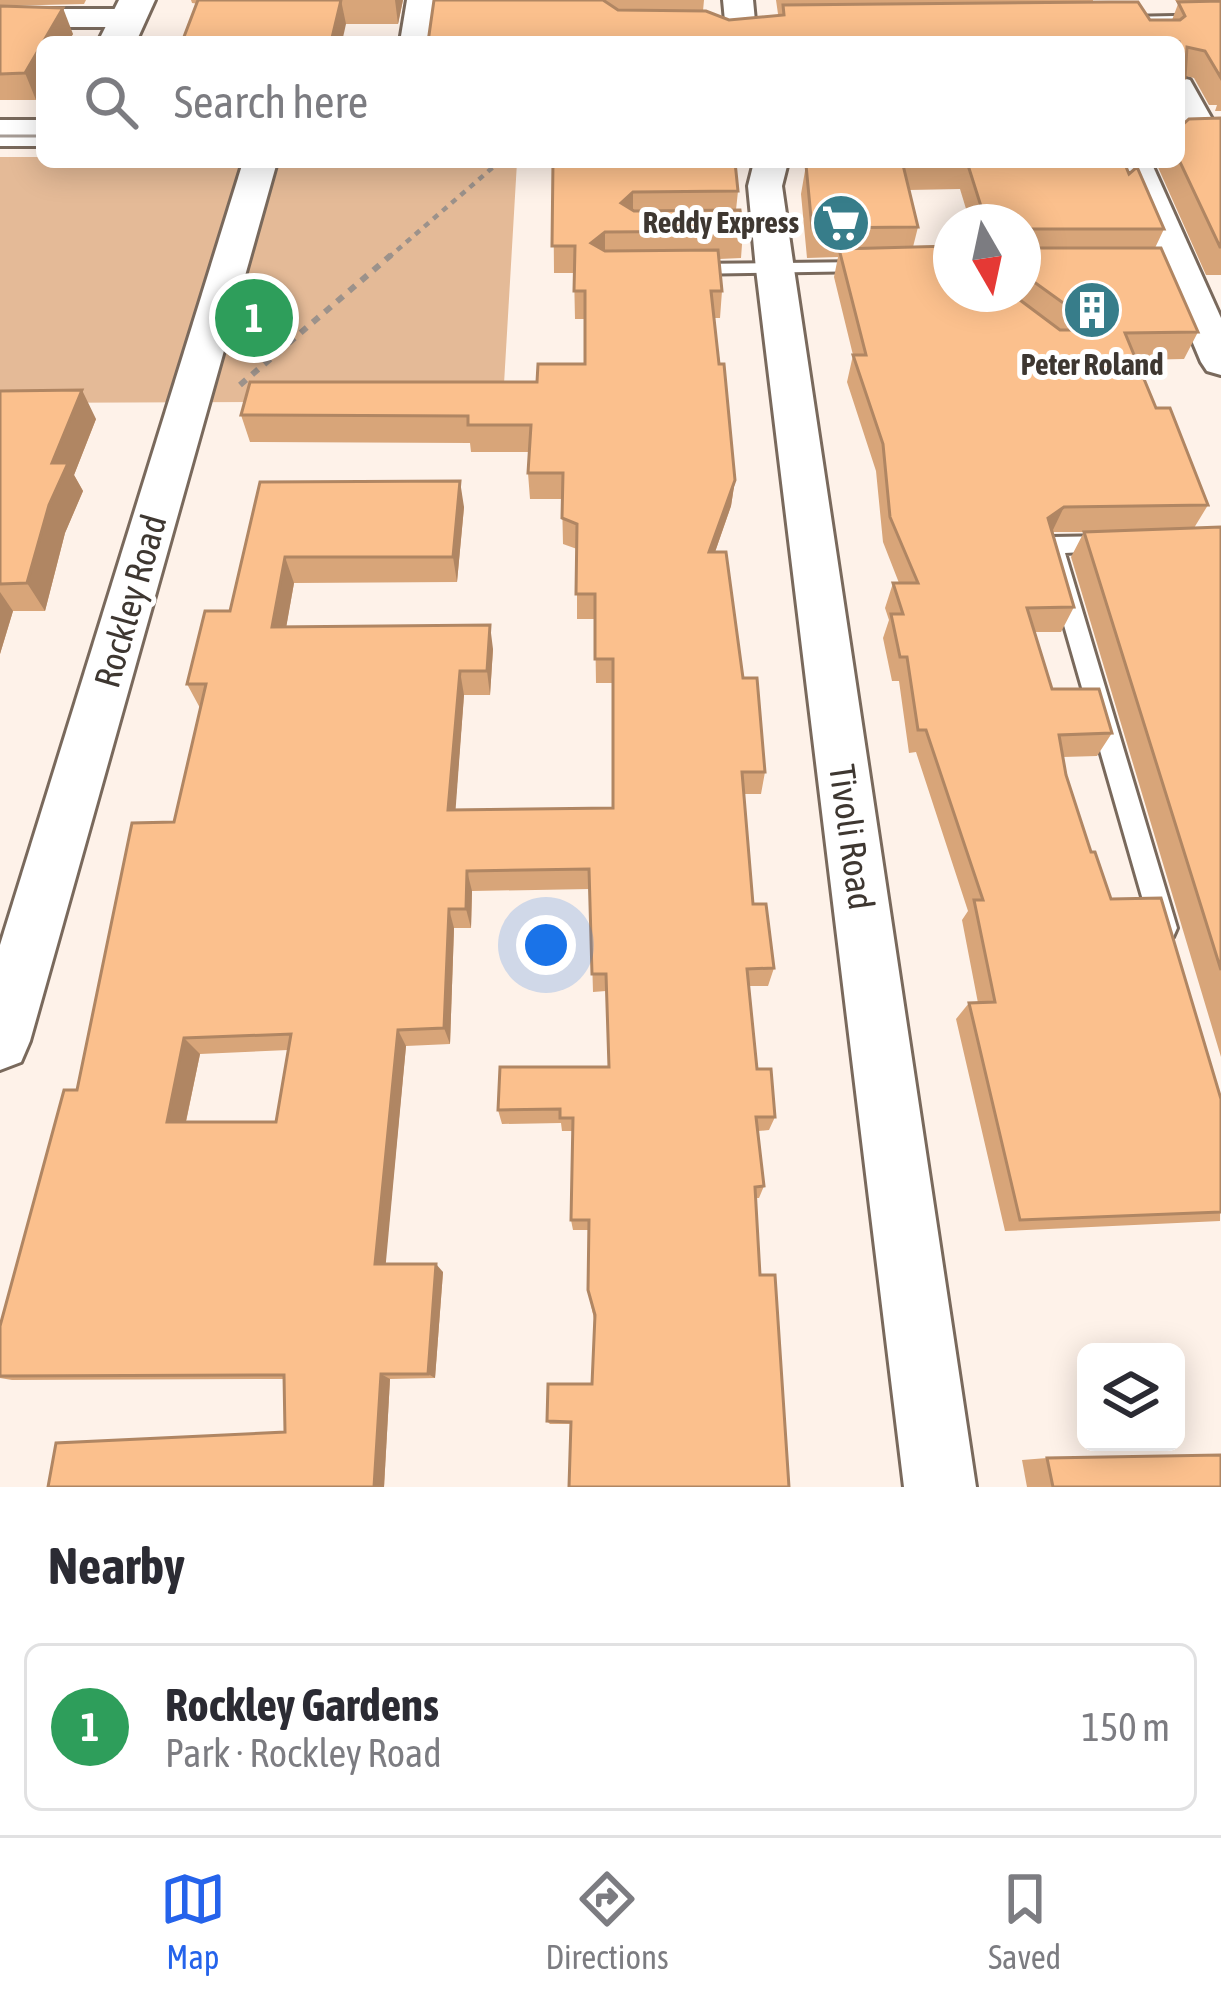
<!DOCTYPE html>
<html lang="en">
<head>
<meta charset="utf-8">
<style>
  :root { --surface:#fff; --page:#f2f2f3; --text:#2b2b33; --muted:#7c7c81; --line:#e1e1e2; --accent:#2563eb }
  body { margin:0; font-family:"Asap Condensed",sans-serif; background:var(--page); color:var(--text) }
  .controls { position:absolute; right:36px; bottom:36px; display:grid; overflow:hidden; border-radius:18px; box-shadow:0 6px 30px #0003 }
  .controls button { width:108px; height:108px; display:grid; place-items:center; padding:0; border:0; border-bottom:3px solid var(--line); background:var(--surface); color:var(--text); font:60px sans-serif }
  .compass { position:absolute; left:933px; top:204px; width:108px; height:108px; border-radius:50%; background:var(--surface); box-shadow:0 6px 30px #0003; rotate:171deg }
  .you { position:absolute; left:546px; top:945px; width:42px; height:42px; margin:-30px; border:9px solid #fff; border-radius:50%; background:#1a73e8; box-shadow:0 0 0 18px #1a73e833 }
  .badge { display:grid; place-items:center; width:78px; height:78px; border-radius:50%; background:var(--accent); color:#fff; font-size:39px; font-weight:700 }
  .pin { position:absolute; translate:-50% -50%; border:6px solid #fff; box-shadow:0 3px 12px #0006 }
  .list { margin:0; padding:0; list-style:none }
  h2 { display:flex; justify-content:space-between; align-items:center; height:156px; margin:0; padding:0 48px; font-size:51px }
  h2 small { font-size:39px; font-weight:400; color:var(--muted) }
  .list li { display:grid; grid-template-columns:78px 1fr auto; gap:36px; align-items:center; box-sizing:border-box; height:168px; margin:0 24px 24px; padding:0 24px; border:3px solid var(--line); border-radius:18px }
  .list b { display:block; font-size:45px; white-space:nowrap }
  .list p { margin:0; font-size:39px; white-space:nowrap; color:var(--muted) }
  .list em { font-size:39px; font-style:normal; color:var(--muted) }
  .icon { flex:none; width:66px; height:66px; fill:none; stroke:currentColor; stroke-width:2; stroke-linecap:round; stroke-linejoin:round }
  .map { position:relative; flex:none; width:1221px; height:1487px; overflow:hidden }
  .search { position:absolute; background:var(--surface); box-shadow:0 6px 30px #0003; left:36px; right:36px; top:36px; height:132px; display:flex; align-items:center; gap:30px; box-sizing:border-box; padding:0 42px; border-radius:18px; color:var(--muted); font-size:45px }
  .sheet { height:348px; background:var(--surface) }
  nav { display:flex; justify-content:space-around; align-items:center; box-sizing:border-box; height:168px; border-top:3px solid var(--line); background:var(--surface); font-size:33px; color:var(--muted) }
  nav a { display:grid; justify-items:center; gap:6px }
  nav .on { color:var(--accent) }
  .map>svg:first-child { display:block }
  .green { fill:#e4ba97 }
  .lines { fill:none; stroke-linecap:round; stroke-linejoin:round }
  .service-casing { stroke:#79695c; stroke-width:6 }
  .minor-casing { stroke:#79695c; stroke-width:6 }
  .tertiary-casing { stroke:#79695c; stroke-width:6 }
  .primary-casing { stroke:#79695c; stroke-width:6 }
  .path-far1 { stroke:#9c928b; stroke-width:4.5; stroke-dasharray:6 6; stroke-linecap:butt }
  .path { stroke:#9c928b; stroke-width:6; stroke-dasharray:8 8; stroke-linecap:butt }
  .service { fill:#fff; fill-rule:evenodd }
  .minor { fill:#fff; fill-rule:evenodd }
  .tertiary { fill:#fff; fill-rule:evenodd }
  .primary { fill:#fff; fill-rule:evenodd }
  .tram { stroke:#a69c95; stroke-width:3 }
  .wall { fill:#d8a579; fill-rule:evenodd }
  .shaded-wall { fill:#b08663 }
  .building { fill:#fbc08d; stroke:#b08663; stroke-width:3; fill-rule:evenodd }
  .labels { text-anchor:middle; stroke-width:10; stroke-linejoin:round; paint-order:stroke }
  .far-poi-label { font-size:30px; font-weight:bold; fill:#3e3731; stroke:#fff; text-anchor:end }
  .street-label { font-size:36px; fill:#3e3731; stroke:#fff }
</style>
</head>
<body>
<div class="map">
<svg width="1221" height="1487" viewBox="0 0 1221 1487">
  <rect width="100%" height="100%" fill="#fef2e9"/>
  <!-- green -->
  <polygon class="green" points="0,157 42,157 42,162 517,162 503,401 0,403"/>
  <g class="lines">
    <!-- service casing -->
    <g class="service-casing">
      <g id="service">
        <polygon points="1221,15 1221,23 1126,25 1119,21 1126,17"/>
        <polygon points="865,262 874,267 871,271 689,274 680,269 689,264"/>
        <polygon points="1111,536 1119,538 1122,544 1119,550 1065,553 1177,928 1173,937 1164,940 1155,937 1151,928 1041,545 1052,537"/>
      </g>
    </g>
    <!-- minor casing -->
    <g class="minor-casing">
      <g id="minor">
        <polygon points="407,0 437,0 430,42 400,42"/>
        <polygon points="723,0 753,0 757,42 727,42"/>
        <polygon points="0,9 128,9 143,18 128,27 0,27"/>
        <path d="M1179 77 1190 80 1217 128 1212 135H1188C1176 117 1179 99 1179 77Z"/>
        <polygon points="243,162 277,162 30,1041 21,1062 0,1070 0,945"/>
        <polygon points="754,162 788,162 782,186 794,269 976,1487 904,1487 756,269 748,186"/>
        <polygon points="1117,162 1151,162 1221,318 1221,375 1207,371 1201,362"/>
      </g>
    </g>
    <!-- tertiary casing -->
    <g class="tertiary-casing">
      <polygon id="tertiary" points="119,0 155,0 136,42 98,42"/>
    </g>
    <!-- primary casing -->
    <g class="primary-casing">
      <rect id="primary" x="0" y="120" width="42" height="26"/>
    </g>
    <!-- path-far1 -->
    <polyline class="path-far1" points="388,258 499,162"/>
    <!-- path -->
    <polyline class="path" points="240,385 391,255"/>
    <!-- service -->
    <use href="#service" class="service"/>
    <!-- minor -->
    <use href="#minor" class="minor"/>
    <!-- tertiary -->
    <use href="#tertiary" class="tertiary"/>
    <!-- primary -->
    <use href="#primary" class="primary"/>
    <!-- tram -->
    <polyline class="tram" points="0,136 42,136"/>
  </g>
  <!-- wall -->
  <g class="wall">
    <polygon points="0,0 86,0 84,4 0,6"/>
    <polygon points="191,0 403,0 398,24 346,24 192,3"/>
    <polygon points="434,0 704,0 703,11 729,20 781,15 778,14 776,0 1093,0 1093,2 1150,20 1172,20 1178,4 1175,0 1221,0 1221,111 1215,111 1217,105 1209,105 1194,78 1186,76 1179,94 1179,42 428,42"/>
    <polygon points="0,6 73,34 68,42 42,42 36,100 0,100"/>
    <polygon points="1221,118 1221,275 1206,275 1157,165 1158,162 1179,162"/>
    <path d="M553 162 738 191 736 210 743 231 741 258 719 259 722 291 720 318H714L735 480 731 506 715 552 765 772 761 794H744L753 904 774 968 768 986H749L757 1069 775 1117 769 1130 758 1131 764 1186 759 1198H756L570 1424H550L547 1421 592 1384 594 1319 588 1290 589 1230H573L571 1220 573 1131H562L561 1123 502 1124 498 1110 609 1067 606 991 593 992 590 889 472 891 471 928H454L450 1044 406 1046 385 1264 443 1272 435 1378 390 1379 384 1487H48L285 1432 284 1379 12 1380 0 1378V1326L77 1090 174 822 200 708 187 684 230 611 260 482 464 507 457 582 294 583 286 627 493 649 490 695H464L455 810 613 808V683H596L595 619H577V549L563 544 562 499H530L528 473 530 452H471L470 443 250 442 241 415 537 382 585 364V319H575L574 273H554ZM288 1050 276 1122H186L200 1054Z"/>
    <path d="M876 162H1124L1129 174 1164 229 1155 248 1198 332 1184 359 1136 360 1156 408 1208 505 1194 528 1221 527V1057L1071 557 1084 532H1053L1074 607 1061 632H1035L1052 689 1112 733 1097 756 1063 757 1066 775 1091 852 1111 899 1221 1099 1220 1221 1005 1231 956 1019 969 1003H978L962 920 968 911 916 752 909 753 899 681H892L883 638 889 620 885 608 893 583H899L883 542 876 471 847 382 853 355 834 277 838 257 807 258 801 194 806 165H877ZM960 189 970 222H1023V294H951L913 247 918 227 909 190Z"/>
    <polygon points="0,391 96,419 74,475 83,491 65,533 45,611 13,611 0,654"/>
    <polygon points="1047,1458 1221,1487 1027,1487 1022,1460"/>
  </g>
  <!-- shaded-wall -->
  <g class="shaded-wall">
    <polygon points="341,0 346,24 342,42 331,42"/>
    <polygon points="395,0 403,0 398,24"/>
    <polygon points="63,8 73,34 68,42 43,42"/>
    <polygon points="42,44 42,88 36,100 25,73"/>
    <polygon points="633,192 633,220 621,203"/>
    <polygon points="605,232 605,260 591,243"/>
    <polygon points="82,390 96,419 74,475 83,491 65,533 45,611 27,583 52,463"/>
    <polygon points="735,480 731,506 706,578 709,552"/>
    <polygon points="460,481 464,507 457,582 453,557"/>
    <polygon points="1064,507 1052,532 1048,518"/>
    <polygon points="285,557 294,583 282,651 272,627"/>
    <polygon points="0,592 13,611 0,654"/>
    <polygon points="490,625 493,649 490,695 487,671"/>
    <polygon points="460,671 464,695 454,831 448,810"/>
    <polygon points="467,871 472,891 471,928 466,909"/>
    <polygon points="449,909 454,928 450,1044 444,1028"/>
    <polygon points="398,1030 406,1046 385,1272 375,1264"/>
    <polygon points="184,1038 200,1054 183,1135 167,1122"/>
    <polygon points="436,1264 443,1272 435,1378 428,1374"/>
    <polygon points="381,1374 390,1379 384,1487 374,1487"/>
  </g>
  <!-- building -->
  <g class="building">
    <polygon points="198,0 341,0 331,42 182,42"/>
    <polygon points="434,0 603,0 618,10 706,11 729,20 784,15 783,5 1109,2 1138,2 1150,20 1180,20 1185,16 1178,2 1221,1 1221,78 1205,51 1187,47 1185,78 1179,78 1179,42 428,42"/>
    <polygon points="0,6 63,8 25,73 0,74"/>
    <polygon points="1221,118 1221,247 1220,247 1179,160 1179,128 1189,119"/>
    <path d="M553 162H735L738 191 633 192 621 203 634 211 740 210 743 231 605 232 591 243 605 251 718 250 722 291H711L719 364H724L735 480 709 552H726L743 678H757L765 772H742L753 904H766L774 968 747 969 757 1069H771L775 1117H756L764 1186 755 1187 760 1275H775L789 1487H569L571 1422 547 1421 548 1384H592L595 1315 588 1290 589 1220H571L573 1118H560V1109L498 1110 500 1067H609L606 974H592L589 869 467 871 466 909H449L444 1028 398 1030 375 1264H436L428 1374H381L374 1487H48L56 1443 285 1432 284 1375 0 1376V1326L64 1090H77L132 823 174 822 206 684H187L205 611H230L260 482 460 481 453 557H285L272 627 490 625 487 671H460L448 810 613 808V659H595V594H576L577 524 562 518 563 473H528L531 425H468V416L241 415 250 382H537L538 364H585V291H574L575 246H552ZM291 1034 276 1122H167L184 1038Z"/>
    <polygon points="889,162 1124,162 1129,174 1137,167 1164,229 1032,229 1028,244 1032,248 1161,248 1198,332 1125,333 1156,408 1170,408 1208,505 1064,507 1048,518 1074,607 1027,608 1052,689 1099,689 1112,733 1059,735 1066,775 1091,852 1095,852 1111,899 1161,898 1221,1099 1221,1212 1020,1220 969,1003 995,1002 974,900 983,900 926,730 918,730 907,657 900,657 891,614 903,614 893,583 918,583 890,517 883,444 853,355 866,355 839,249 951,246 951,294 1012,294 1060,330 1080,330 1080,315 1023,274 1023,222 986,222 967,162"/>
    <polygon points="806,165 903,165 918,227 812,228"/>
    <polygon points="82,390 52,463 68,463 49,505 27,583 0,584 0,391"/>
    <polygon points="1221,527 1221,970 1084,532"/>
    <polygon points="1221,1455 1221,1487 1053,1487 1047,1458"/>
  </g>
  <!-- icons -->
  <defs>
    <g id="supermarket-disc" transform="scale(3)"><circle r="9.5" fill="#377d8a" stroke="#fff"/><path d="M-6-5.5h2.5l.6 2H6L4.5 2H-2.5L-4.4-4H-6ZM-1.5 3.2a1.3 1.3 0 1 0 .1 0ZM3 3.2a1.3 1.3 0 1 0 .1 0Z" fill="#fff"/></g>
    <g id="building-disc" transform="scale(3)"><circle r="9.5" fill="#377d8a" stroke="#fff"/><path d="M-4-6H4V6H1V3H-1V6H-4ZM-2.5-4.3h1.7v1.8h-1.7ZM.8-4.3h1.7v1.8H.8ZM-2.5-1h1.7V.8h-1.7ZM.8-1h1.7V.8H.8Z" fill="#fff"/></g>
  </defs>
  <g fill-rule="evenodd">
    <use href="#supermarket-disc" x="841" y="223"/>
    <use href="#building-disc" x="1092" y="310"/>
  </g>
  <g class="labels">
    <!-- far-poi labels -->
    <g class="far-poi-label">
      <text x="799" y="233">Reddy Express</text>
      <text x="1092" y="375" text-anchor="middle">Peter Roland</text>
    </g>
    <!-- street labels -->
    <g class="street-label">
      <text transform="translate(130 601) rotate(-74)" y="13">Rockley Road</text>
      <text transform="translate(852 837) rotate(82)" y="13">Tivoli Road</text>
    </g>
  </g>
</svg>
<div class="controls">
<button><svg class="icon" aria-label="layers" viewBox="0 0 24 24"><path d="M12 4l9 5-9 5-9-5zM3 14l9 5 9-5"/></svg></button>
</div>
<svg class="compass" viewBox="-18 -18 36 36"><path d="M0-13l5 13h-10z" fill="#e53935"/><path d="M0 13l5-13h-10z" fill="#7c7c81"/></svg>
<div class="you"></div>
<div class="pin badge" style="left:254px;top:318px;background:#2e9e5b">1</div>
<div class="search"><svg class="icon" aria-label="search" viewBox="0 0 24 24"><circle cx="10" cy="10" r="6"/><path d="M15 15l6 6"/></svg>Search here</div>
</div>
<section class="sheet">
<h2>Nearby<small></small></h2>
<ul class="list">
<li><span class="badge" style="background:#2e9e5b">1</span><div><b>Rockley Gardens</b><p>Park · Rockley Road</p></div><em>150 m</em></li>
</ul>
</section>
<nav>
<a class="on"><svg class="icon" aria-label="map" viewBox="0 0 24 24"><path d="M3 6l6-2 6 2 6-2v14l-6 2-6-2-6 2zM9 4v14M15 6v14"/></svg>Map</a>
<a><svg class="icon" aria-label="directions" viewBox="0 0 24 24"><path d="M12 3l9 9-9 9-9-9zM9 14v-3h6M13 9l2 2-2 2"/></svg>Directions</a>
<a><svg class="icon" aria-label="saved" viewBox="0 0 24 24"><path d="M7 4h10v16l-5-4-5 4z"/></svg>Saved</a>
</nav>
</body>
</html>
